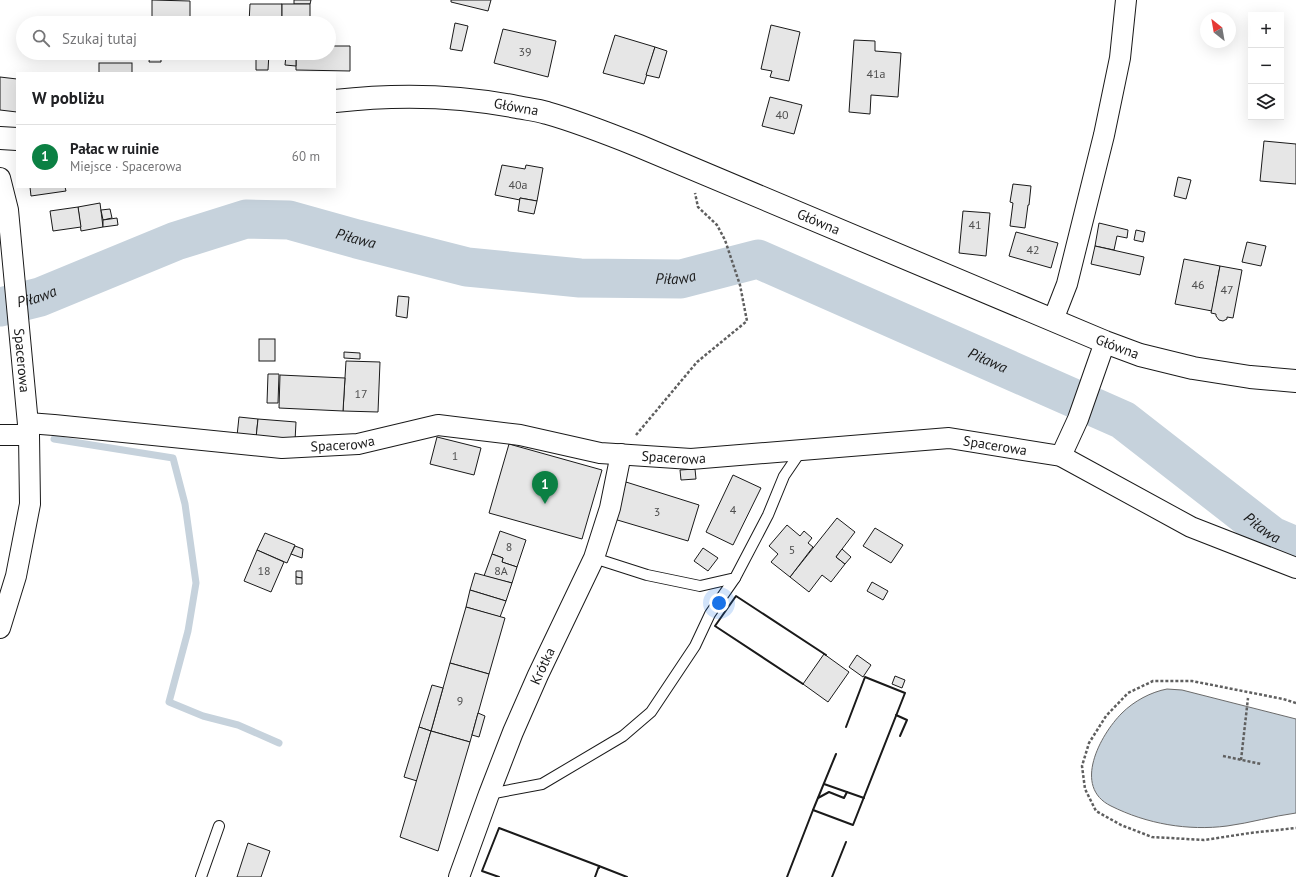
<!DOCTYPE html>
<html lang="pl">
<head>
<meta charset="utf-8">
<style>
  :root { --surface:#fff; --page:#f6f6f6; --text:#202124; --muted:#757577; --line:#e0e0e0; --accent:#0b8043 }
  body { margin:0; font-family:"PT Sans",sans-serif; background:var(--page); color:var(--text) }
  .controls { position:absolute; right:12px; top:12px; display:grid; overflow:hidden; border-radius:0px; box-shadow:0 4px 16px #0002 }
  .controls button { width:36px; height:36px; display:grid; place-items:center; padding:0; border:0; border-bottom:1px solid var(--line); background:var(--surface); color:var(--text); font:20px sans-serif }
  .compass { position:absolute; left:1200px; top:12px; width:36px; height:36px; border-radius:50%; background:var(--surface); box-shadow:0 4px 16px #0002; rotate:329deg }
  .you { position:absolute; left:719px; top:603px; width:14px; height:14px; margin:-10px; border:3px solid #fff; border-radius:50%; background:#1a73e8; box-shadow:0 0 0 6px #1a73e833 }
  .badge { display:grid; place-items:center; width:26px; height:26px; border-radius:50%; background:var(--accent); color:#fff; font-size:13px; font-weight:700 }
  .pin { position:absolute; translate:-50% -33px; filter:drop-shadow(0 1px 2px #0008) }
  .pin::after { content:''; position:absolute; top:21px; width:14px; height:12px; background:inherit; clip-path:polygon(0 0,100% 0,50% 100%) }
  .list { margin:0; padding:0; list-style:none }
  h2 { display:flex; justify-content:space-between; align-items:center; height:52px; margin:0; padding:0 16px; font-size:17px }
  h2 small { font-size:13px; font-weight:400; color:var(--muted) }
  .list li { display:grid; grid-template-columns:26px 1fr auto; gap:12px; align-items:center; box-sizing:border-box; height:64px; padding:0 16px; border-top:1px solid var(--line) }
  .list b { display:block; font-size:15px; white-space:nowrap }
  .list p { margin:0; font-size:13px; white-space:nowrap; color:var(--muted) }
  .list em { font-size:13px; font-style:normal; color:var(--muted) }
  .icon { flex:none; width:22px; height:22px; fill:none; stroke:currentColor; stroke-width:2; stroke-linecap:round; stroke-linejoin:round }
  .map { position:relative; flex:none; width:1296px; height:877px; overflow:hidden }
  .search { position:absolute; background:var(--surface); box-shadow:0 4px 16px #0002; left:16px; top:16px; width:320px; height:44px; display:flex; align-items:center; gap:10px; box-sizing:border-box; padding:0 14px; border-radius:22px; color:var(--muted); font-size:15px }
  .panel { position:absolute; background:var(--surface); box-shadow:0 4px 16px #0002; left:16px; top:72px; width:320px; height:116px; border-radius:0px }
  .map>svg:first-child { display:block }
  .water { fill:#c6d2dc; stroke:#6a6a6a }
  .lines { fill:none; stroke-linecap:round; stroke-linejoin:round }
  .stream { stroke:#c6d2dc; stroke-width:7 }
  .river { stroke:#c6d2dc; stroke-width:39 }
  .building { fill:#e6e6e6; stroke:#1a1a1a }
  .lane-casing { stroke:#1a1a1a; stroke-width:12 }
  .street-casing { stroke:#1a1a1a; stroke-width:22 }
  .secondary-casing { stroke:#1a1a1a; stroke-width:24 }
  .path { stroke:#5f5f5f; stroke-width:2.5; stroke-dasharray:3 2; stroke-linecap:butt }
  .lane { stroke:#fff; stroke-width:10 }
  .street { stroke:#fff; stroke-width:20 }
  .secondary { stroke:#fff; stroke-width:22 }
  .wall { stroke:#1a1a1a; stroke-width:2 }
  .labels { text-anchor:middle; stroke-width:3; stroke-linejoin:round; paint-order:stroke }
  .number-label { font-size:12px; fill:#4d4d4d }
  .street-label { font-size:14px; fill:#1a1a1a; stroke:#fff }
  .water-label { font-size:15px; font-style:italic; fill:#1a1a1a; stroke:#fff }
</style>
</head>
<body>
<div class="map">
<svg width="1296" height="877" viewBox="0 0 1296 877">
  <rect width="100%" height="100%" fill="#fff"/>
  <!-- water -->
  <path class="water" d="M1167 689 1182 690 1296 719V813C1273 816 1250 823 1227 826 1188 831 1147 824 1111 806 1072 787 1100 735 1122 713 1134 701 1151 692 1167 689Z"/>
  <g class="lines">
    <!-- stream -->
    <polyline class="stream" points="54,439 173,458 185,504 196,583 188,631 169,702 203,716 238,725 279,743"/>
    <!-- river -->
    <path class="river" id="s1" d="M0 307 40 297 176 241 246 219 289 220 357 239 467 267 580 278 681 279 758 259 1123 420 1272 536 1296 546"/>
  </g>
  <!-- building -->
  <g class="building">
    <polygon points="152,0 190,1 190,23 152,23"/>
    <polygon points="294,0 311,0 310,4 294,4"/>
    <polygon points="451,0 491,0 488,11 451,2"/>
    <polygon points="250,4 282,4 282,23 249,23"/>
    <rect x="282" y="4" width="28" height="19"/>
    <polygon points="455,23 468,26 462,51 450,49"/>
    <polygon points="771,25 800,32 789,81 770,77 772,71 761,69"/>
    <polygon points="503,29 556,41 548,77 494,63"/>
    <polygon points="615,35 655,47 644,84 603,73"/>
    <polygon points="854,40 875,41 875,51 901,53 898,97 871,95 870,114 849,112"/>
    <polygon points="329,46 350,46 350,71 296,70 296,53 329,53"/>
    <polygon points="655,47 667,51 659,78 646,75"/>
    <polygon points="150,53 161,53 161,62 149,62"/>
    <polygon points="256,53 269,53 268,70 256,70"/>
    <polygon points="286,56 296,56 296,66 285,65"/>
    <rect x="99" y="63" width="33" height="10"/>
    <polygon points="0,77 17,79 17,112 0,110"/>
    <polygon points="770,97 802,105 794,134 762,126"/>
    <polygon points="1264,141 1296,144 1296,184 1260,181"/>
    <polygon points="502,165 525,169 526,165 543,168 537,201 520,198 520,200 495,195"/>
    <polygon points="1178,177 1191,180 1186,199 1174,196"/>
    <polygon points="1013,184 1031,186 1029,205 1028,205 1025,228 1010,226 1013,203 1010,202"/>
    <polygon points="30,187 65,187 66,191 31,196"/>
    <polygon points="520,198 537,201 534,214 518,211"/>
    <polygon points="100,203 103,227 81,231 78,207"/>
    <polygon points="78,207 81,227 53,231 50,211"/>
    <polygon points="110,209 112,218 103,220 101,210"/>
    <polygon points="963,211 990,213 986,256 959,253"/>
    <polygon points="117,218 118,225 103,227 103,220"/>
    <polygon points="1099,223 1128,230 1127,238 1117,236 1114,250 1095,246"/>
    <polygon points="1136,230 1145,232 1143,242 1134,240"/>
    <polygon points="1016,232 1058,243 1051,268 1009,256"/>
    <polygon points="1247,242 1266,246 1261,266 1242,262"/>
    <polygon points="1095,246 1144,257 1140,275 1091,264"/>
    <polygon points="1184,259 1220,266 1212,311 1175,304"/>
    <polygon points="1220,266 1242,270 1233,318 1227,317 1227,319 1223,321 1219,320 1216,316 1216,314 1211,313"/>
    <polygon points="398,296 409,297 407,318 396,316"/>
    <rect x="259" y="339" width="16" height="22"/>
    <polygon points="344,352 360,353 360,359 344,358"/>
    <polygon points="346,361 380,362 378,412 343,411"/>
    <polygon points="268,374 279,374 278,403 267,403"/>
    <polygon points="280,375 345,378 343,411 279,408"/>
    <polygon points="239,417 258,419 256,438 237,436"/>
    <polygon points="258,419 296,422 295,441 256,438"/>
    <polygon points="437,437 481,448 474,475 430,464"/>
    <polygon points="509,444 602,470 582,539 489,513"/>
    <polygon points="695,469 696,479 681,480 680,470"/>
    <polygon points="733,475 761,488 733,545 706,532"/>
    <polygon points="626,482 699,505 688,541 614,519"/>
    <polygon points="837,518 855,532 836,557 845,564 831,582 822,575 809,592 790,577"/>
    <polygon points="787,525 800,536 804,531 812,538 808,543 813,547 790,577 771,562 778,554 769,546"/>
    <polygon points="875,528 903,545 891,563 863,546"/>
    <polygon points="500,531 526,540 517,567 502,562 503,558 492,554"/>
    <polygon points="265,533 295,545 287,563 257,550"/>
    <polygon points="295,546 303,549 302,558 291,554"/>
    <polygon points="703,548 718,558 708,571 694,561"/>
    <polygon points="842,549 851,557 845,564 836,557"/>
    <polygon points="257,550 284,562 271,592 244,581"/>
    <polygon points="492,554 503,558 502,562 517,567 512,583 484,576"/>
    <polygon points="296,571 302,571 302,578 296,577"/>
    <polygon points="475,573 512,583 506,601 470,590"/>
    <polygon points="296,577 302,578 302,584 296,584"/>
    <polygon points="872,582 888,591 883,600 867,591"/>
    <polygon points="470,590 506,601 500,617 466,607"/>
    <polygon points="466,607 505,618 489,674 450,663"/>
    <polygon points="824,654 849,672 828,702 803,684"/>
    <polygon points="857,655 871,665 863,677 849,667"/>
    <polygon points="450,663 489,674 470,742 431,731"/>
    <polygon points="895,676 905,680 902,688 892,684"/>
    <polygon points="432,685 443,688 431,731 419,727"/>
    <polygon points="478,713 485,716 479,737 472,735"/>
    <polygon points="419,727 431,731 417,781 404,777"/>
    <polygon points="431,731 470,742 438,851 400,837"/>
    <polygon points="248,843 270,851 261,877 237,877"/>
  </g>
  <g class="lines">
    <!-- lane casing -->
    <g class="lane-casing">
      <g id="lane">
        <polyline points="594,558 647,575 700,586 735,578 768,515 784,476 801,451"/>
        <polyline points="489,794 542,784 623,736 651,712 695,646 710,614 735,578"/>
        <polyline points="201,877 219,826"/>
      </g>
    </g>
    <!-- street casing -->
    <g class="street-casing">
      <g id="street">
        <path id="s2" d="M0 178 8 210 29 435 30 504 16 576 0 628"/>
        <polyline points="1053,320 1067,284 1104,135 1120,58 1126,0"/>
        <path id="s3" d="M28 423 54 425 282 448 358 444 438 425 520 435 600 453 691 459 949 438 1061 456 1191 527 1296 568"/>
        <polyline points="0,435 29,435"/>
        <polyline points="1061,456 1078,419 1105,342"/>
        <path id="s4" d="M459 877 489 794 513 732 538 675 594 558 610 508 621 454"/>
      </g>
    </g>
    <!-- secondary casing -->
    <g class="secondary-casing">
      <g id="secondary">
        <path id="s5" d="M335 101C396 94 457 95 517 107 527 109 538 110 547 113 579 122 609 134 639 146L1105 342 1140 355 1193 368 1250 377 1296 381"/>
        <polyline points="0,138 17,139"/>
      </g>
    </g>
    <!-- path -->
    <g class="path">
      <polyline points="636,435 697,362 747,321 740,285 725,240 717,225 698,207 695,193"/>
      <polyline points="1296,703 1283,699 1192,681 1153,681 1128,693 1106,716 1089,743 1082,766 1085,789 1096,811 1121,825 1152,837 1204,840 1250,833 1296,828"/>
      <polyline points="1223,756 1261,764"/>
      <polyline points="1241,760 1248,698"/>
    </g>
    <!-- lane -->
    <use href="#lane" class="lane"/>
    <!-- street -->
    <use href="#street" class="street"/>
    <!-- secondary -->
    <use href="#secondary" class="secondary"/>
    <!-- wall -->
    <g class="wall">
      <polyline points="803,684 715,626 736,596 826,655"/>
      <polyline points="896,715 907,720 900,736"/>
      <polyline points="836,754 813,810 853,825 905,693 865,677 846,727"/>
      <polyline points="824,784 864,798"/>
      <polyline points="818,798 829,792 844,798 847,792"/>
      <polyline points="599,868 599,866 627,877"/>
      <polyline points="499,877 482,871 499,828 599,866 595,877"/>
      <polyline points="787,877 813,810"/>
      <polyline points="832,877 846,842"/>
    </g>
  </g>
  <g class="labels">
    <!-- number labels -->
    <g class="number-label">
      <text x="525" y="56">39</text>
      <text x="876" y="78">41a</text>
      <text x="782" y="119">40</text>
      <text x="518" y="189">40a</text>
      <text x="975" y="229">41</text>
      <text x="1033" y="254">42</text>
      <text x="1198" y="289">46</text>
      <text x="1227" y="294">47</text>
      <text x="361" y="398">17</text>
      <text x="455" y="460">1</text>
      <text x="733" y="514">4</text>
      <text x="657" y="516">3</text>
      <text x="509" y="551">8</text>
      <text x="792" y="554">5</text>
      <text x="264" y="575">18</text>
      <text x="501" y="575">8A</text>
      <text x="460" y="705">9</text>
    </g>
    <!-- street labels -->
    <g class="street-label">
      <text dy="5" stroke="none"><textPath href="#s5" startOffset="182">Główna</textPath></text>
      <text dy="5" stroke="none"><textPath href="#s5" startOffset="506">Główna</textPath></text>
      <text dy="5" stroke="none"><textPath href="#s5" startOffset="830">Główna</textPath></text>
      <text dy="5" stroke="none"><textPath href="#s2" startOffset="184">Spacerowa</textPath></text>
      <text dy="5" stroke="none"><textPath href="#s3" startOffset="316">Spacerowa</textPath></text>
      <text dy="5" stroke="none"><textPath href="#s3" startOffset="975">Spacerowa</textPath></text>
      <text dy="5" stroke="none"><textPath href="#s3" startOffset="652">Spacerowa</textPath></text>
      <text dy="5" stroke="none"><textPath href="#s4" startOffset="227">Krótka</textPath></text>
    </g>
    <!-- water labels -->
    <g class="water-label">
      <text dy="5" stroke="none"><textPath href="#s1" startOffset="374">Piława</textPath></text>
      <text dy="5" stroke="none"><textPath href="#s1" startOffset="698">Piława</textPath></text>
      <text dy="5" stroke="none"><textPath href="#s1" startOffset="38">Piława</textPath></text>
      <text dy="5" stroke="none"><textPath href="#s1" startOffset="1034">Piława</textPath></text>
      <text dy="5" stroke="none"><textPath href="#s1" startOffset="1358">Piława</textPath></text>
    </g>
  </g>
</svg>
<div class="controls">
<button>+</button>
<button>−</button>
<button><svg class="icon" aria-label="layers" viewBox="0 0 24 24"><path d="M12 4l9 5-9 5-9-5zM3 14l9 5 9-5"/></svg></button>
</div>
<svg class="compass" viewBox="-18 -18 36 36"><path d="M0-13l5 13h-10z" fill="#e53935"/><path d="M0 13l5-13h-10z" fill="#757577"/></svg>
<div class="you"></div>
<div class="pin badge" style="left:545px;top:504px">1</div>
<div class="search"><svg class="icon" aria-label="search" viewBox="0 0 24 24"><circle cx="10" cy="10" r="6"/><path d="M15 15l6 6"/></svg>Szukaj tutaj</div>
<section class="panel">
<h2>W pobliżu<small></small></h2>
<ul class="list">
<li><span class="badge">1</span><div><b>Pałac w ruinie</b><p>Miejsce · Spacerowa</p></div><em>60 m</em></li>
</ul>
</section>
</div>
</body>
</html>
